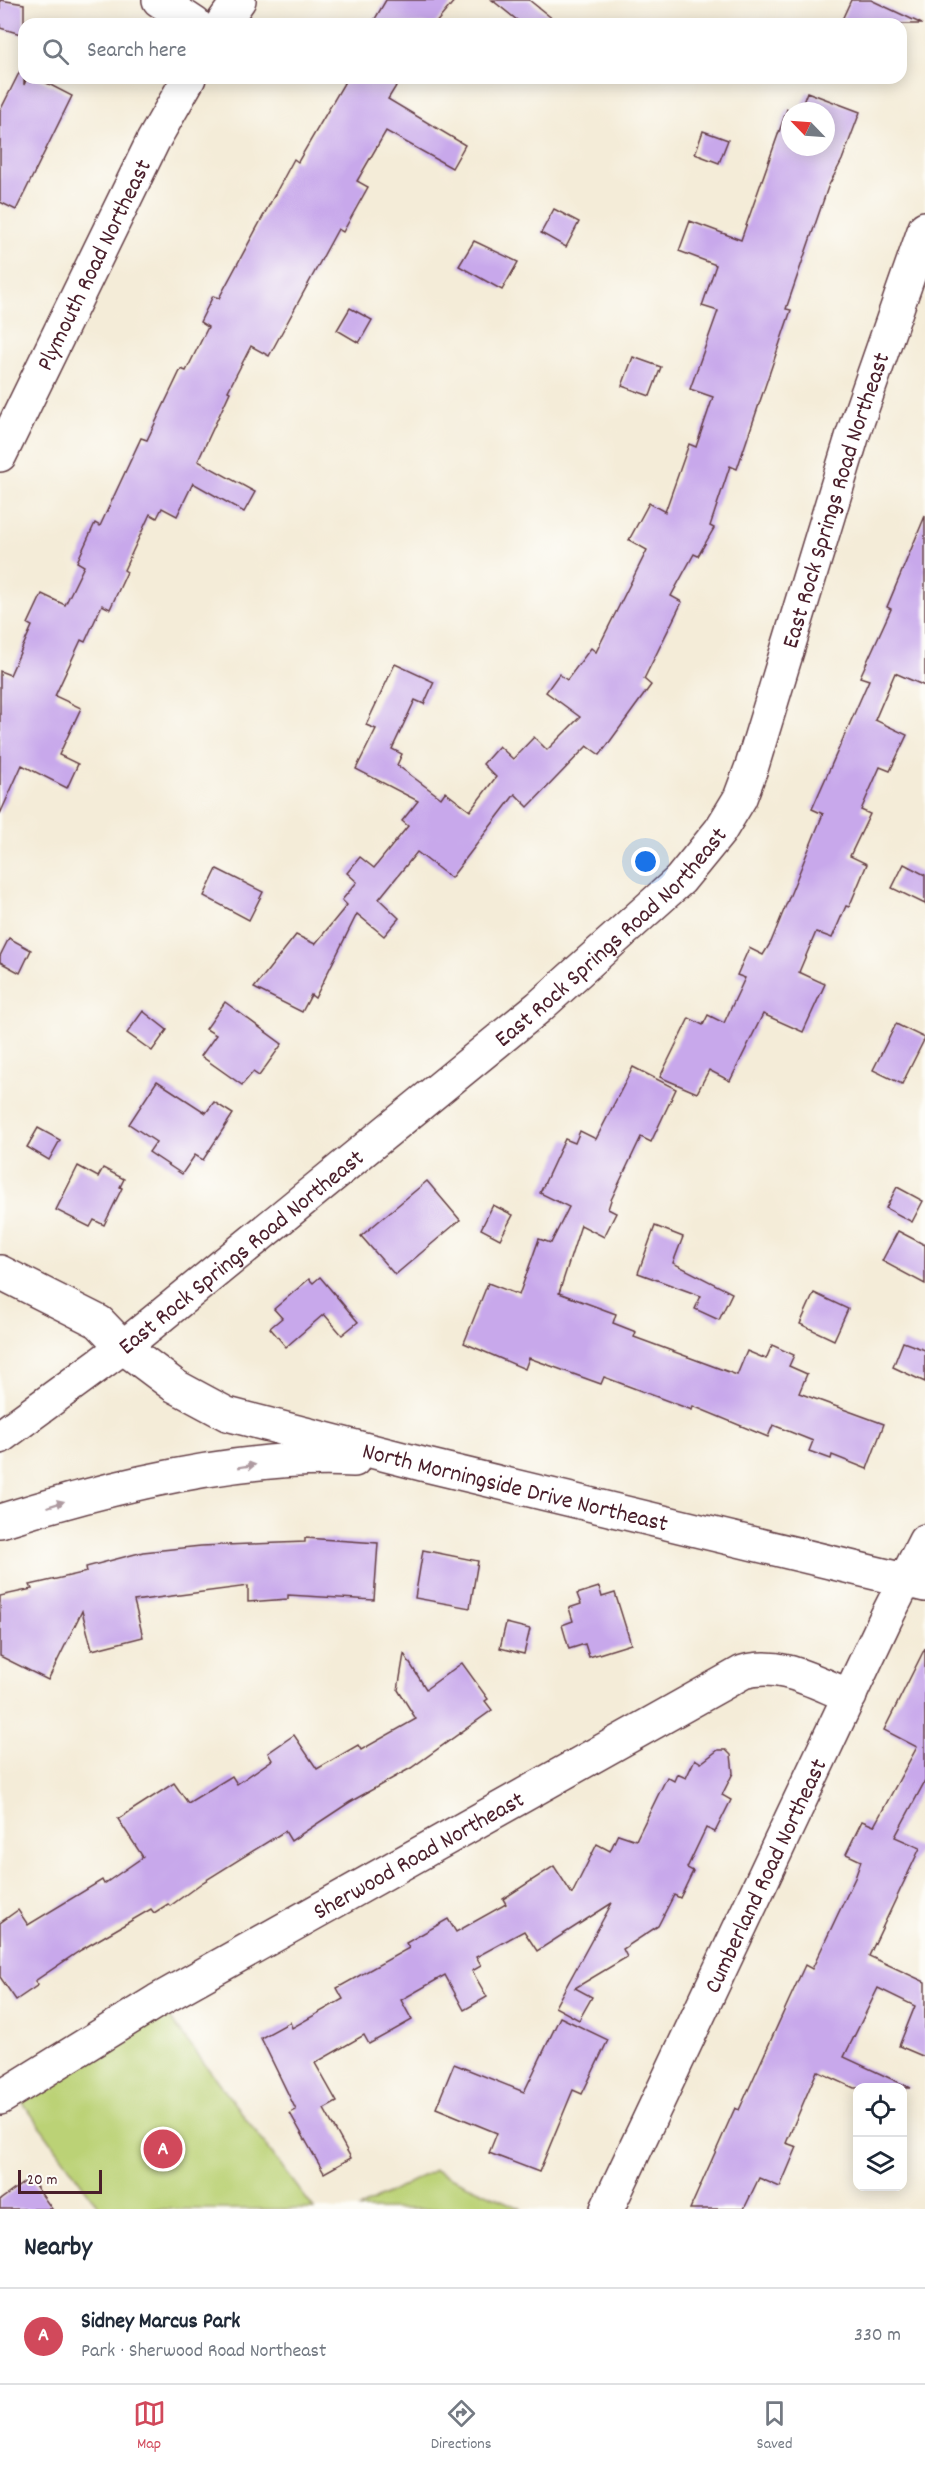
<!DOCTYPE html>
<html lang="en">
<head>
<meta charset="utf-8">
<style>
  :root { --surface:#fff; --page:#f6f6f7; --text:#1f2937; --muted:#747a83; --line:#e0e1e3; --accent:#d1495b }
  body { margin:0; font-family:Dekko,sans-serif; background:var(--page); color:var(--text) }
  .controls { position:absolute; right:18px; bottom:18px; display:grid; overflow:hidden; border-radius:12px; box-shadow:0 3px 15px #0003 }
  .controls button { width:54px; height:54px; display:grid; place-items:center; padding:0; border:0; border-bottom:2px solid var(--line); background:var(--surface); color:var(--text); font:30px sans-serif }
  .compass { position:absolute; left:781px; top:102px; width:54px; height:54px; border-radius:50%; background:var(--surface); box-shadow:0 3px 15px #0003; rotate:295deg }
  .scale { position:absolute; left:18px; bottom:15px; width:84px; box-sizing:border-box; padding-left:6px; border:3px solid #4a1f2b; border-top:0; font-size:16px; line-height:21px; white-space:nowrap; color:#4a1f2b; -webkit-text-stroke:4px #fdfcf7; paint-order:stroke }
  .you { position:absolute; left:646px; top:862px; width:21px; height:21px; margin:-15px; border:4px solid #fff; border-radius:50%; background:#1a73e8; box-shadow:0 0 0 9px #1a73e833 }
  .badge { display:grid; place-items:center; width:39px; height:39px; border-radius:50%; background:var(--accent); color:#fff; font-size:20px; font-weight:700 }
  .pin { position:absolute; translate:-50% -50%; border:3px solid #fff; box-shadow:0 2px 6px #0006 }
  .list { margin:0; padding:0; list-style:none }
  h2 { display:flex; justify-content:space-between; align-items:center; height:78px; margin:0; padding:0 24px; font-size:26px }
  h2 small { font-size:20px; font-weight:400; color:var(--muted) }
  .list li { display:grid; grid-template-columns:39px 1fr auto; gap:18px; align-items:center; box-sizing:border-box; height:96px; padding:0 24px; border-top:2px solid var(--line) }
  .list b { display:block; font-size:22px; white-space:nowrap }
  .list p { margin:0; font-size:20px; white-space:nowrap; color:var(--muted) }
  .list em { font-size:20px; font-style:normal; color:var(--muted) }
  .icon { flex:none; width:33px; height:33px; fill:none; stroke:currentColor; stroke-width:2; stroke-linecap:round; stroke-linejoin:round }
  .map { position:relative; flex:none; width:925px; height:2209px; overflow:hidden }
  .search { position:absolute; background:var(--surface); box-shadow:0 3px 15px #0003; left:18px; right:18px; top:18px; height:66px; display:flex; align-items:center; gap:15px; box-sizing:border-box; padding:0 21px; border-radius:18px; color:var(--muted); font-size:22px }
  .sheet { height:174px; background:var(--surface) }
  nav { display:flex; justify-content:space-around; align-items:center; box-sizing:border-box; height:84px; border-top:2px solid var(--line); background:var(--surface); font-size:16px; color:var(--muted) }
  nav a { display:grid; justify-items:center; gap:3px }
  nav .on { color:var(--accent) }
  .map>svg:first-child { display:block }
  .green { fill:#bbd276; stroke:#827850; stroke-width:1.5 }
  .building { fill:#c8a8eb }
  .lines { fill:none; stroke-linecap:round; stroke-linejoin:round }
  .minor-casing { stroke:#643e45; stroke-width:36 }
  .minor { stroke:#fff; stroke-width:33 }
  .oneway { fill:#ae9aa0 }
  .labels { text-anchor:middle; stroke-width:4.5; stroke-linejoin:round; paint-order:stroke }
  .street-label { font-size:24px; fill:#4a1f2b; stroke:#fdfcf7 }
</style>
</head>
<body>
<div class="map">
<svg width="925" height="2209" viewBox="0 0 925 2209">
  <rect width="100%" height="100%" fill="#fdfcf7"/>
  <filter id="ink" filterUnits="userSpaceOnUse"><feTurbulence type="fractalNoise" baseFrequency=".0167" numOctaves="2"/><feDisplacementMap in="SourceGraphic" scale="12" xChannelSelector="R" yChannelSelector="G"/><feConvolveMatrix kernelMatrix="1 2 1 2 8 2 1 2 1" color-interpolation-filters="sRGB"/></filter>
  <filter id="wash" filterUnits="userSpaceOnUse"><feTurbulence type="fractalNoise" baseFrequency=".008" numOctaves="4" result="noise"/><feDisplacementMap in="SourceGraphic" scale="24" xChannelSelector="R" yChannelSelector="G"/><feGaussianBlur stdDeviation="1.35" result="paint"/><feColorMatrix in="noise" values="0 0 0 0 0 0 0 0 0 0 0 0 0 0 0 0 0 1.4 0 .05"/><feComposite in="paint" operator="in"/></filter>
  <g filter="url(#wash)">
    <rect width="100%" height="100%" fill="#f4ecd8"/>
    <!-- green -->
    <g class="green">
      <polygon points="157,2001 314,2209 100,2209 13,2089"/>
      <polygon points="434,2170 522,2209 358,2209"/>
    </g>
    <g id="blocks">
      <!-- building -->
      <g class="building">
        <polygon points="0,0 24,4 24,35 0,28"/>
        <polygon points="386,0 455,0 435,24 372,24"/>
        <polygon points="492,0 529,0 559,24 522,24"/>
        <polygon points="851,0 871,0 922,24 840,24"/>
        <polygon points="24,63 24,85 27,78 37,78 72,96 16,210 0,202 0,111"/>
        <polygon points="347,78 401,78 388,99 465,145 452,168 386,131 357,181 368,187 343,232 338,229 269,356 251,346 228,391 230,392 198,461 255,492 244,512 193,483 177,516 162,508 157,518 150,514 124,570 127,572 110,609 102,605 85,642 81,640 55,696 81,708 59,755 78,764 67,788 22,765 0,814 0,671 10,675 32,626 28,624 42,594 65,605 84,566 77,562 95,523 100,526 141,438 147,440 181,369 186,371 208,327 200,322 213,296 219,298 294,159 298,162"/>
        <polygon points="807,92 860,112 842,160 828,187 786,309 791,310 737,469 730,466 710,526 714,528 698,556 694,554 671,596 682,602 644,679 651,685 600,755 587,746 528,807 515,794 451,878 417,852 379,899 399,918 384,936 357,914 315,998 311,995 302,1012 254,988 296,935 315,944 347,905 342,900 357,882 347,873 360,857 374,868 408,826 402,821 418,801 356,769 376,729 366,725 395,664 434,682 424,704 415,700 392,749 402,754 397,765 441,798 445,792 470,811 496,777 483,764 499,746 513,759 534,737 547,750 580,717 546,692 559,674 567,680 591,648 596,652 647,550 629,540 649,503 665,512 689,444 696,447 713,397 690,389 718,311 702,306 716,265 679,251 690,221 741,240 787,109 791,111 790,147 826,147 826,111 800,111"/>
        <polygon points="703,131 728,140 719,163 695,154"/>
        <polygon points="554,209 579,222 566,247 541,233"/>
        <polygon points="474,241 518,262 502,290 459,266"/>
        <polygon points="350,308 372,320 359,343 337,330"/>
        <polygon points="633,357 661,367 650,396 622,386"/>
        <polygon points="925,516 925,686 895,673 875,720 907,735 890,771 880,767 861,810 870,814 850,856 867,864 849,907 846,906 832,938 816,932 799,972 825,984 803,1032 763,1014 730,1081 709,1070 697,1093 660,1077 689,1018 703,1025 708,1015 724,1023 745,978 737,975 749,948 763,955 771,942 823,814 812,809 869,680 860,677 891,609 887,607"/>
        <polygon points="904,864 925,875 925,904 892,888"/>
        <polygon points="217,869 263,892 249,920 204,896"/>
        <polygon points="9,938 31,950 20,973 0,962 0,956"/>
        <polygon points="225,1002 282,1044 259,1076 253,1072 242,1085 201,1056 216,1035 206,1029"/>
        <polygon points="143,1011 167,1030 152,1051 127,1033"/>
        <polygon points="896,1024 925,1038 902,1084 873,1070"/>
        <polygon points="633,1067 676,1089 651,1142 641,1137 611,1200 608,1209 616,1213 604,1237 581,1225 559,1293 616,1314 613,1323 636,1332 634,1337 737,1375 747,1351 766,1359 772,1345 794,1355 789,1366 807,1374 799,1393 884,1424 867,1469 832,1455 831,1459 809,1451 813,1441 773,1425 768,1437 693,1406 692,1410 604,1377 601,1384 529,1358 525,1369 464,1343 488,1283 519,1295 539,1239 551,1243 569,1207 540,1193 565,1139 575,1143 580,1131 596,1139"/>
        <polygon points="157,1081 206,1113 214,1102 233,1114 203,1160 195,1155 182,1174 149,1152 156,1142 129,1124"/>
        <polygon points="38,1128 60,1140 49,1160 27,1147"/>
        <polygon points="78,1166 98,1177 103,1168 124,1179 120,1187 122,1188 104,1225 94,1220 90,1227 56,1210"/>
        <polygon points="427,1181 460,1220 395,1275 361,1236"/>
        <polygon points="897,1187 923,1201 912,1222 886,1208"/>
        <polygon points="493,1205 513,1215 500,1239 481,1229"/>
        <polygon points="655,1226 683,1237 673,1263 732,1293 719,1320 695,1309 701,1296 638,1273"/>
        <polygon points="898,1231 925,1245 925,1284 882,1261"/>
        <polygon points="320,1277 358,1322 342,1335 324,1314 286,1347 270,1328 282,1318 274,1309 309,1279 313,1283"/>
        <polygon points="814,1293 848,1309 834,1340 800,1324"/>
        <polygon points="903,1342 925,1350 925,1382 893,1367"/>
        <polygon points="305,1538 378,1543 374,1600 288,1595 288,1599 248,1602 248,1586 134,1601 143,1637 92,1650 82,1611 48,1680 0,1656 0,1596 32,1589 30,1585 87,1572 86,1567 143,1552 201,1546 305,1542"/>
        <polygon points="423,1550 478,1561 470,1608 415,1598"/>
        <polygon points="599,1587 602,1597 615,1593 631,1644 589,1657 585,1644 569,1649 562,1625 573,1621 569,1608 581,1604 577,1594"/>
        <polygon points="506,1623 530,1629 524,1654 500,1648"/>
        <polygon points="925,1648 925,1781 895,1837 920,1848 869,1956 925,1982 925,2057 899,2046 915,2006 878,1988 844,2057 911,2088 854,2088 817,2071 786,2143 797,2147 780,2187 759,2178 744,2209 690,2209 735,2108 739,2110 805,1965 812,1969 855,1878 861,1861 846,1854 862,1821 874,1826 917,1747 884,1730"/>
        <polygon points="404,1654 426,1689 462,1663 488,1699 485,1701 492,1710 411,1768 350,1802 291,1841 285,1831 203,1882 170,1906 168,1904 154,1913 151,1909 81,1950 35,1981 38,1985 16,2000 0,1977 0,1923 18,1910 28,1925 102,1880 104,1884 143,1857 118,1819 174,1783 188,1803 232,1776 237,1784 272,1760 268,1753 294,1735 317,1769 358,1745 361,1750 416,1719 398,1690"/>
        <polygon points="718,1750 726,1750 731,1755 733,1773 722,1795 731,1800 715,1832 706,1828 687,1868 693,1871 680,1898 674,1895 658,1926 623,1949 627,1957 575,1988 592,1997 579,2020 555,2007 612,1903 537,1951 524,1931 476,1957 481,1966 472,1971 487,1997 464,2010 445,1975 401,2000 412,2020 369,2044 364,2035 315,2063 337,2102 324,2109 351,2158 324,2173 290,2113 296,2110 261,2038 290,2022 292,2028 343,1999 337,1988 409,1948 406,1943 448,1919 456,1932 506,1904 503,1899 554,1866 572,1894 597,1844 610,1851 618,1834 636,1840 667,1777 674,1781 677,1774 686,1778 695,1759 701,1763"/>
        <polygon points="560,2017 608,2040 582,2094 573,2090 539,2172 489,2153 497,2133 436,2108 454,2064 524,2092"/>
        <polygon points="30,2178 52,2209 0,2209 0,2200"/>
      </g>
    </g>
  </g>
  <g filter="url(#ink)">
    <use href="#blocks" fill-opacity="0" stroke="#643e45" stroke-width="1.5"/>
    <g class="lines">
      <!-- minor casing -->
      <g class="minor-casing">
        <g id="minor">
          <polyline points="159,0 195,24"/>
          <polyline points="222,24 239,0"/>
          <path id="s1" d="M0 455 153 141 189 78"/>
          <path id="s2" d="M0 1272 99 1322 123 1347 175 1386 227 1414 422 1464 925 1585"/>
          <path id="s3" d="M0 1437 123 1347 539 1007 680 880 720 831 740 798 752 766 853 434 925 228"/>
          <path d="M0 1521C108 1487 240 1454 354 1460"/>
          <path id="s4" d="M0 2098 157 2001 743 1672C781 1661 814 1682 850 1696"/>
          <path id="s5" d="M607 2209 886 1618 925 1541"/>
        </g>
      </g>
      <!-- minor -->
      <use href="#minor" class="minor"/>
    </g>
    <!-- one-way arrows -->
    <defs><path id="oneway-solid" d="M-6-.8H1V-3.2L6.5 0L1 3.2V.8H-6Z" transform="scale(1.5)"/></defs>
    <g class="oneway">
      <use href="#oneway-solid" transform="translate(247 1466) rotate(-9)"/>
      <use href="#oneway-solid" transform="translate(56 1504) rotate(-18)"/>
    </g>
  </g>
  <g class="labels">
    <!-- street labels -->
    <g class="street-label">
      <text dy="8" stroke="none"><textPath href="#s1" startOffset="212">Plymouth Road Northeast</textPath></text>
      <text dy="8" stroke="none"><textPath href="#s3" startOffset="1294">East Rock Springs Road Northeast</textPath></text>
      <text dy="8" stroke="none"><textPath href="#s3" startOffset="790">East Rock Springs Road Northeast</textPath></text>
      <text dy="8" stroke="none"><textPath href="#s3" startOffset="304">East Rock Springs Road Northeast</textPath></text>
      <text dy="8" stroke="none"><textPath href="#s2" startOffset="567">North Morningside Drive Northeast</textPath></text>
      <text dy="8" stroke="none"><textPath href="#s4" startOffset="484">Sherwood Road Northeast</textPath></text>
      <text dy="8" stroke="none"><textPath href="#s5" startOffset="369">Cumberland Road Northeast</textPath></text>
    </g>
  </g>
</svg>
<div class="controls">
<button><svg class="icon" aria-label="locate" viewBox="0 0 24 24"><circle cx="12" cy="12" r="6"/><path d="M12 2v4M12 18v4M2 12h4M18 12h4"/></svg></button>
<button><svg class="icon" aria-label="layers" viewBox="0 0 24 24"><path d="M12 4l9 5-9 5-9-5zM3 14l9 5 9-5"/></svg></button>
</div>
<svg class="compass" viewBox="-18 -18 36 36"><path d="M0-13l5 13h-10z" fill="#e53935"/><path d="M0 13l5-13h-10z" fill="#747a83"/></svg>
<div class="scale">20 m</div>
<div class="you"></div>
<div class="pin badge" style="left:163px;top:2149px">A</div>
<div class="search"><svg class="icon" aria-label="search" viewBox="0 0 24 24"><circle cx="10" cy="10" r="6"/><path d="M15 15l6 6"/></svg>Search here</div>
</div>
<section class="sheet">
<h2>Nearby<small></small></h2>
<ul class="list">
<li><span class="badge">A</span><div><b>Sidney Marcus Park</b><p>Park · Sherwood Road Northeast</p></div><em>330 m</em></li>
</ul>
</section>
<nav>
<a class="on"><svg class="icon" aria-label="map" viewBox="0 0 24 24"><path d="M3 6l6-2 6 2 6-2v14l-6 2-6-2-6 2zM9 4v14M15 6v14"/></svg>Map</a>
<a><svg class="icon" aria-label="directions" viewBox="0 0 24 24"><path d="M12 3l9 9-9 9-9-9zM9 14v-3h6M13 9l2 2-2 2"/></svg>Directions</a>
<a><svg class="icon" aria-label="saved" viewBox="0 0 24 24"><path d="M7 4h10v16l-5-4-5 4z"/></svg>Saved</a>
</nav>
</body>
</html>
